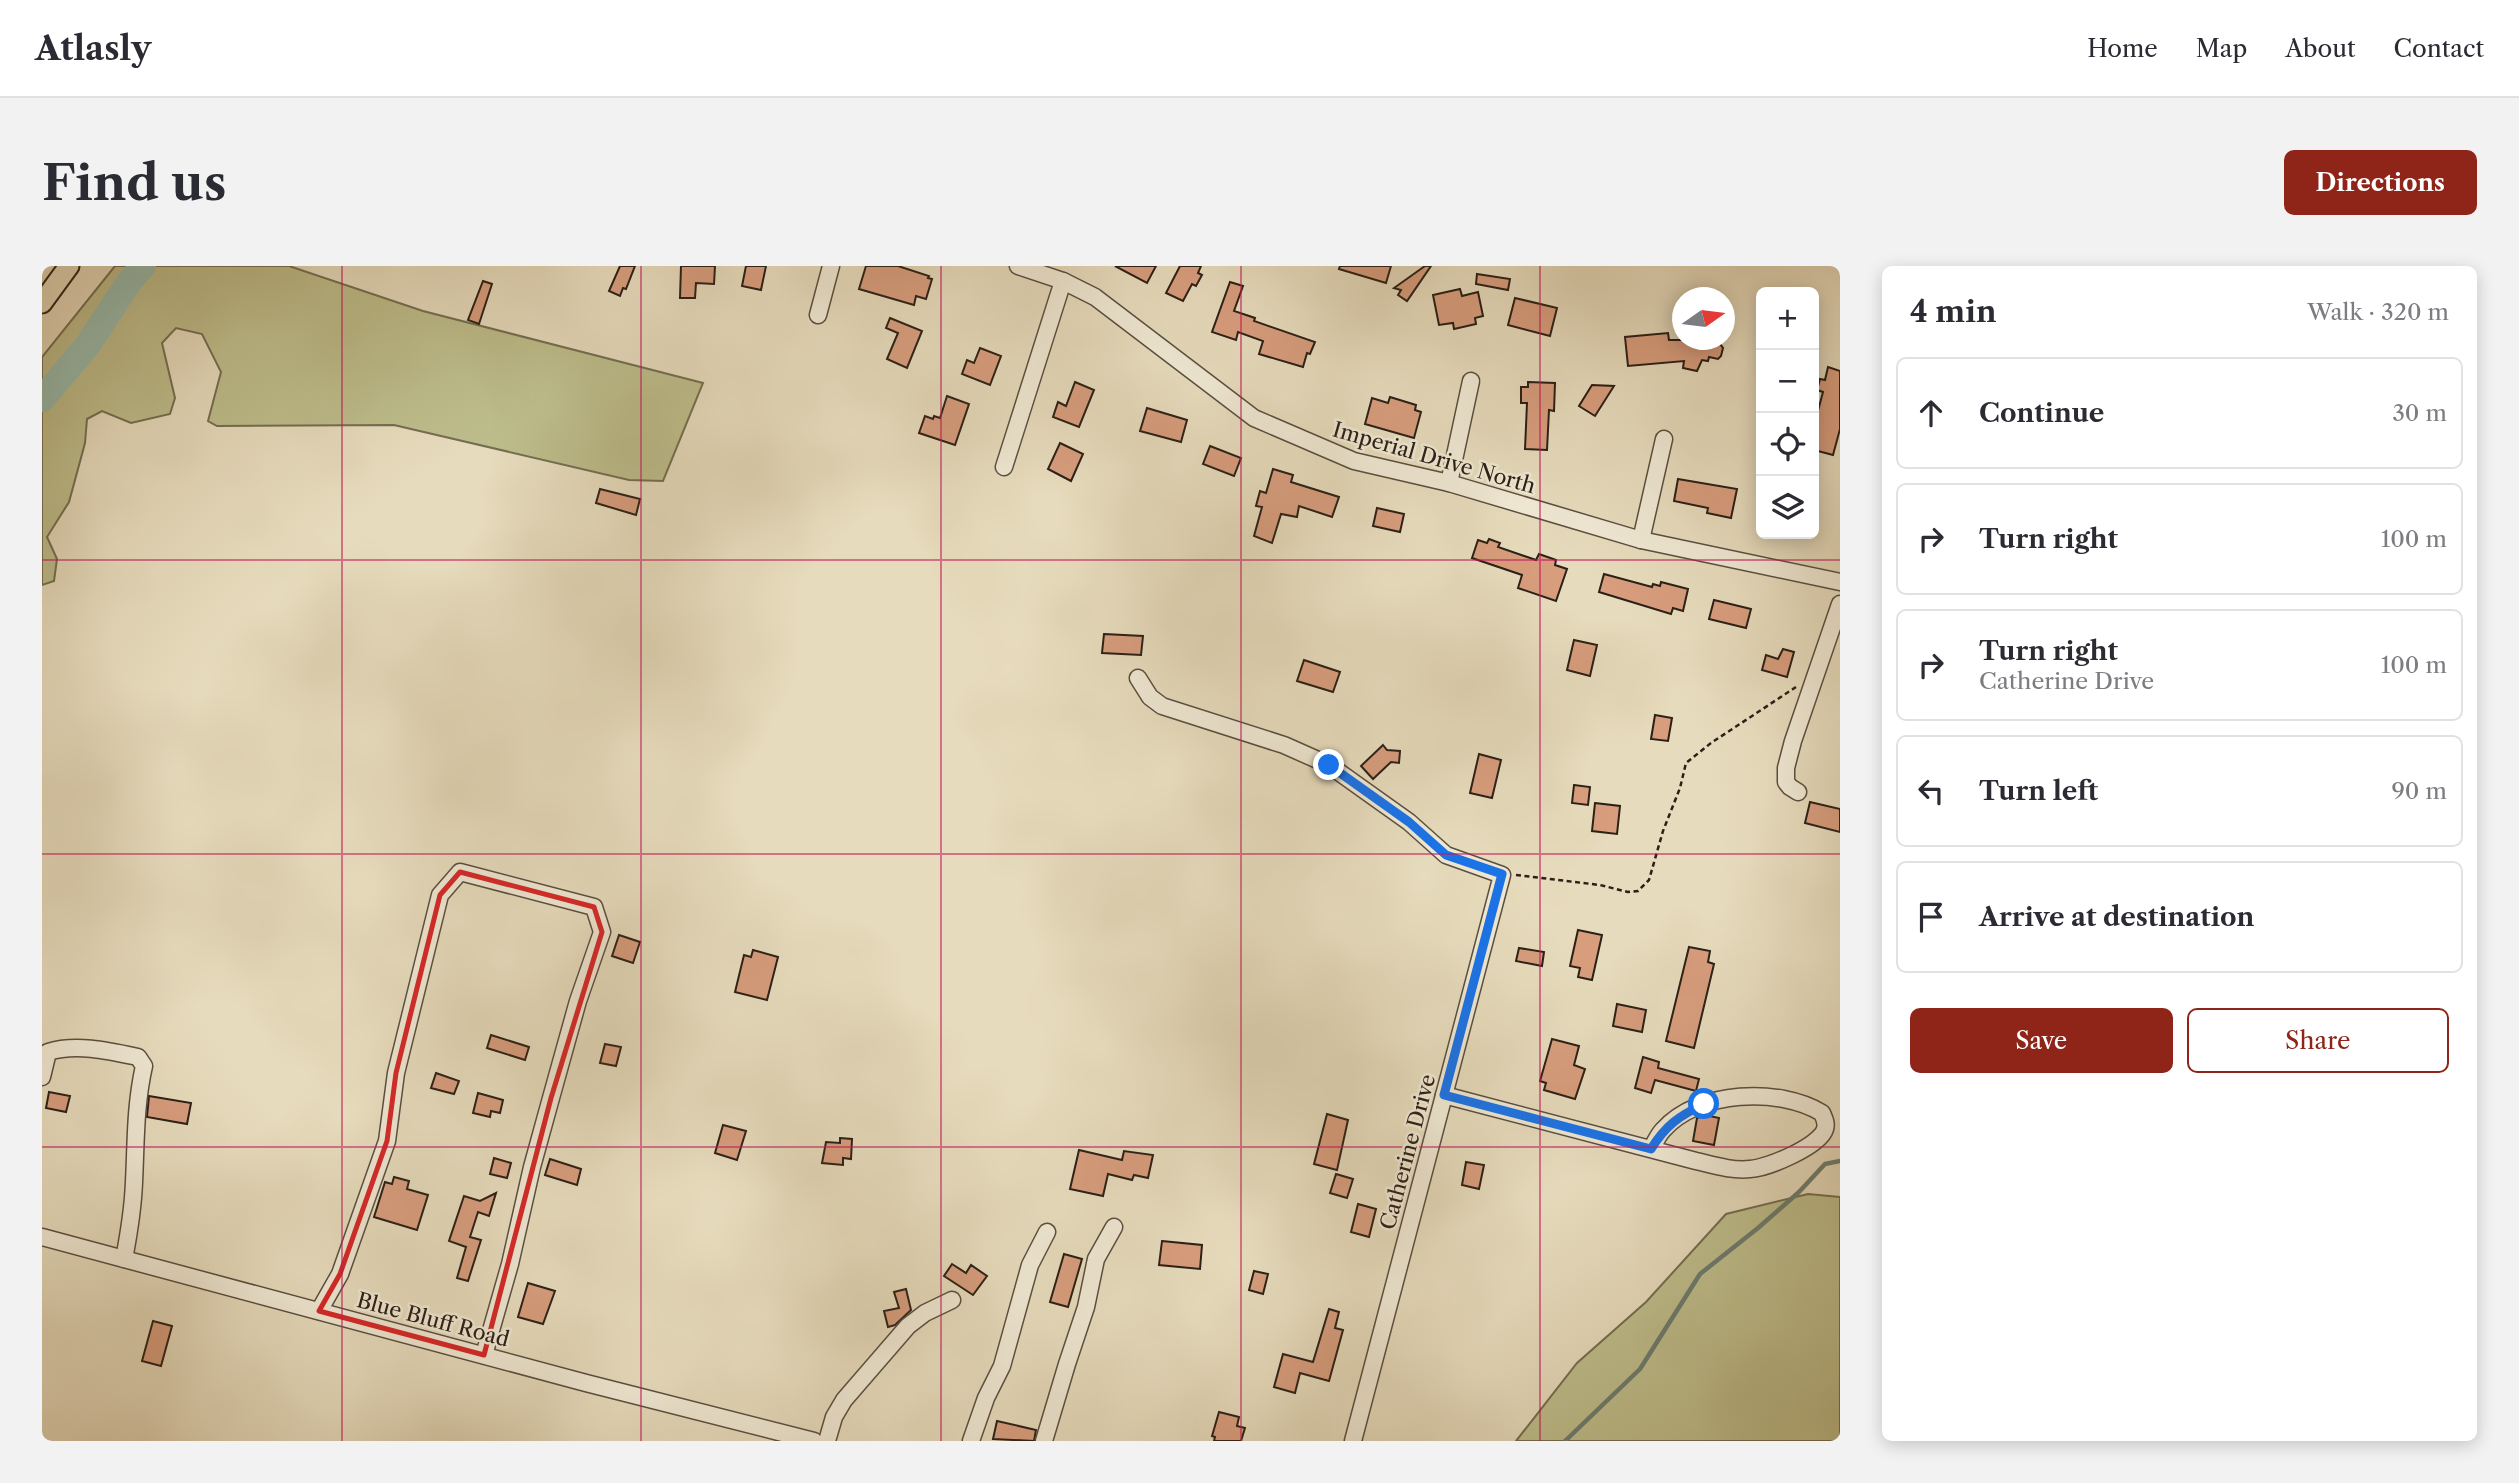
<!DOCTYPE html>
<html lang="en">
<head>
<meta charset="utf-8">
<style>
  :root { --surface:#fff; --page:#f2f2f3; --text:#2b2b33; --muted:#7c7c81; --line:#e1e1e2; --accent:#8f2418 }
  body { margin:0; font-family:"Libre Caslon Text",serif; background:var(--page); color:var(--text) }
  .controls { position:absolute; right:21px; top:21px; display:grid; overflow:hidden; border-radius:10px; box-shadow:0 4px 18px #0003 }
  .controls button { width:63px; height:63px; display:grid; place-items:center; padding:0; border:0; border-bottom:2px solid var(--line); background:var(--surface); color:var(--text); font:35px sans-serif }
  .compass { position:absolute; left:1630px; top:21px; width:63px; height:63px; border-radius:50%; background:var(--surface); box-shadow:0 4px 18px #0003; rotate:76deg }
  .stop { position:absolute; width:21px; height:21px; margin:-16px; border:5px solid #1a73e8; border-radius:50%; background:#fff }
  .stop.end { background:#1a73e8; border-color:#fff; box-shadow:0 2px 7px #0008 }
  .list { margin:0; padding:0; list-style:none }
  h2 { display:flex; justify-content:space-between; align-items:center; height:91px; margin:0; padding:0 28px; font-size:30px }
  h2 small { font-size:23px; font-weight:400; color:var(--muted) }
  .list li { display:grid; grid-template-columns:46px 1fr auto; gap:21px; align-items:center; box-sizing:border-box; height:112px; margin:0 14px 14px; padding:0 14px; border:2px solid var(--line); border-radius:10px }
  .list b { display:block; font-size:26px; white-space:nowrap }
  .list p { margin:0; font-size:23px; white-space:nowrap; color:var(--muted) }
  .list em { font-size:23px; font-style:normal; color:var(--muted) }
  .actions { display:flex; gap:14px; padding:21px 28px }
  .actions a { flex:1; padding:16px 0; border:2px solid var(--accent); border-radius:10px; text-align:center; font-size:24px; color:var(--accent) }
  .actions .main { background:var(--accent); color:#fff }
  .icon { flex:none; width:38px; height:38px; fill:none; stroke:currentColor; stroke-width:2; stroke-linecap:round; stroke-linejoin:round }
  .map { position:relative; flex:none; width:1798px; height:1175px; overflow:hidden; border-radius:10px }
  header { display:flex; align-items:center; gap:42px; box-sizing:border-box; height:98px; padding:0 35px; background:var(--surface); border-bottom:2px solid var(--line) }
  header strong { font-size:33px }
  nav { display:flex; gap:38px; margin-inline-start:auto; font-size:24px }
  .intro { display:flex; align-items:center; justify-content:space-between; box-sizing:border-box; height:168px; padding:0 42px }
  h1 { margin:0; font-size:49px }
  .button { padding:18px 32px; border-radius:10px; background:var(--accent); color:#fff; font-size:24px; font-weight:700 }
  main { display:flex; gap:42px; padding:0 42px }
  aside { flex:1; background:var(--surface); border-radius:10px; box-shadow:0 4px 18px #0003 }
  .map>svg:first-child { display:block }
  .green { fill:#bdbd8b; stroke:#746e51; stroke-width:2 }
  .lines { fill:none; stroke-linecap:round; stroke-linejoin:round }
  .stream { stroke:#6c7d70; stroke-width:4.5 }
  .river { stroke:#97bbac; stroke-width:26 }
  .building { fill:#d79d7d; stroke:#2b2017; stroke-width:2 }
  .minor-casing { stroke:#5a4f40; stroke-width:19 }
  .major-casing { stroke:#2b2017; stroke-width:23 }
  .path { stroke:#2b2017; stroke-width:2.5; stroke-dasharray:5 3.5; stroke-linecap:butt }
  .minor { stroke:#efe8d3; stroke-width:16 }
  .major { stroke:#e6dbbc; stroke-width:19 }
  .route { stroke:#1a73e8; stroke-width:9 }
  .marked { fill:none; stroke:#d62828; stroke-width:5; stroke-linejoin:round }
  .grid { fill:none; stroke:#c2185b; stroke-width:2; stroke-opacity:0.55 }
  .labels { text-anchor:middle; stroke-width:5; stroke-linejoin:round; paint-order:stroke }
  .street-label { font-size:21px; fill:#2b2017; stroke:#efe8d3 }
</style>
</head>
<body>
<header>
<strong>Atlasly</strong>
<nav><a>Home</a><a>Map</a><a>About</a><a>Contact</a></nav>
</header>
<div class="intro"><h1>Find us</h1><a class="button">Directions</a></div>
<main>
<div class="map">
<svg width="1798" height="1175" viewBox="0 0 1798 1175">
  <rect width="100%" height="100%" fill="#e6dbbc"/>
  <filter id="stains"><feTurbulence type="fractalNoise" baseFrequency=".00286" numOctaves="4"/><feColorMatrix values="0 0 0 0 .2 0 0 0 0 .09 0 0 0 0 .02 0 0 0 .5 -.17"/></filter>
  <radialGradient id="worn" r=".72"><stop offset=".6" stop-color="#630" stop-opacity="0"/><stop offset="1" stop-color="#630" stop-opacity=".3"/></radialGradient>
  <!-- green -->
  <g class="green">
    <polygon points="73,0 247,0 381,45 661,117 621,215 587,214 352,159 175,160 166,155 179,106 160,68 134,62 120,77 133,132 128,148 89,157 60,145 45,153 43,177 27,236 5,271 15,293 12,315 0,319 0,91"/>
    <polygon points="1766,928 1798,931 1798,1175 1474,1175 1535,1097 1604,1036 1684,948"/>
  </g>
  <g class="lines">
    <!-- stream -->
    <polyline class="stream" points="1523,1175 1598,1103 1658,1008 1716,962 1757,926 1783,898 1798,895"/>
    <!-- river -->
    <polyline class="river" points="0,133 45,80 87,16 101,0"/>
  </g>
  <!-- building -->
  <g class="building">
    <polygon points="578,0 593,0 584,23 581,22 578,30 567,25"/>
    <polygon points="639,0 673,0 672,18 654,17 653,32 638,32"/>
    <polygon points="704,0 724,0 719,24 700,20"/>
    <polygon points="824,0 856,0 887,10 886,12 890,13 884,33 874,30 872,39 817,23"/>
    <polygon points="1073,0 1114,0 1105,17"/>
    <polygon points="1138,0 1159,0 1156,7 1160,9 1154,20 1150,18 1141,35 1124,27"/>
    <polygon points="1298,0 1349,0 1344,17 1297,3"/>
    <polygon points="1383,0 1389,0 1365,35 1356,29 1359,24 1352,22"/>
    <polygon points="1435,8 1468,13 1466,24 1434,18"/>
    <polygon points="441,15 450,18 437,58 426,54"/>
    <polygon points="1188,16 1201,20 1192,45 1213,52 1212,55 1273,76 1268,88 1265,87 1261,101 1217,88 1221,75 1196,66 1194,74 1170,66"/>
    <polygon points="1418,23 1420,30 1436,26 1441,50 1433,52 1434,58 1412,63 1411,57 1397,59 1391,29"/>
    <polygon points="1473,32 1515,42 1508,70 1466,59"/>
    <polygon points="848,52 880,65 865,102 845,93 856,67 844,62"/>
    <polygon points="1626,67 1627,74 1670,74 1669,76 1678,78 1681,82 1679,90 1676,93 1667,91 1666,95 1660,94 1655,105 1641,102 1642,95 1586,100 1583,71"/>
    <polygon points="938,82 959,90 948,119 920,108 925,94 932,97"/>
    <polygon points="1786,101 1798,105 1798,163 1791,189 1772,184 1772,151 1774,152 1781,126 1775,124 1778,113 1783,114"/>
    <polygon points="1033,116 1052,124 1037,161 1011,151 1016,136 1024,140"/>
    <polygon points="1486,116 1513,117 1512,145 1507,144 1505,184 1483,183 1485,137 1479,137 1479,121 1486,121"/>
    <polygon points="1550,119 1572,120 1553,150 1537,140"/>
    <polygon points="905,130 927,138 913,179 877,167 883,150 891,153 892,150 898,152"/>
    <polygon points="1348,131 1374,139 1373,144 1379,146 1372,172 1323,158 1330,132 1346,137"/>
    <polygon points="1105,142 1145,154 1139,176 1098,165"/>
    <polygon points="1018,177 1041,188 1029,215 1006,203"/>
    <polygon points="1168,180 1199,192 1192,210 1161,198"/>
    <polygon points="1231,203 1251,209 1249,216 1297,231 1290,251 1257,240 1255,251 1239,248 1230,277 1212,270 1220,241 1214,240 1218,225 1224,227"/>
    <polygon points="1636,213 1695,223 1689,252 1665,247 1666,242 1632,235"/>
    <polygon points="558,223 598,233 594,249 554,237"/>
    <polygon points="1335,242 1362,248 1358,266 1331,260"/>
    <polygon points="1447,273 1458,277 1456,281 1494,294 1497,288 1514,294 1513,299 1525,303 1514,335 1476,322 1480,309 1430,292 1436,274 1445,277"/>
    <polygon points="1562,308 1610,321 1611,318 1618,320 1619,316 1646,323 1641,345 1631,342 1629,348 1557,326"/>
    <polygon points="1672,334 1709,343 1704,362 1667,353"/>
    <polygon points="1062,368 1101,370 1099,389 1060,387"/>
    <polygon points="1532,374 1555,379 1548,410 1525,404"/>
    <polygon points="1741,383 1752,386 1745,411 1720,404 1724,389 1736,393"/>
    <polygon points="1262,394 1298,406 1291,426 1255,415"/>
    <polygon points="1613,449 1630,452 1626,475 1609,473"/>
    <polygon points="1341,479 1345,484 1358,485 1357,497 1349,496 1331,513 1319,500"/>
    <polygon points="1437,488 1459,494 1450,532 1428,527"/>
    <polygon points="1532,519 1548,521 1546,539 1530,537"/>
    <polygon points="1768,536 1798,543 1798,566 1763,557"/>
    <polygon points="1553,537 1578,540 1575,568 1550,565"/>
    <polygon points="1536,664 1560,669 1550,714 1536,711 1538,702 1528,700"/>
    <polygon points="577,669 598,676 591,697 570,690"/>
    <polygon points="1647,681 1668,685 1666,696 1672,698 1652,782 1624,775"/>
    <polygon points="1477,682 1502,686 1500,700 1474,695"/>
    <polygon points="711,684 736,691 725,734 693,726 702,689 709,691"/>
    <polygon points="1575,738 1604,744 1600,766 1571,760"/>
    <polygon points="449,769 487,781 483,794 445,782"/>
    <polygon points="1510,773 1537,780 1532,799 1543,803 1533,833 1502,824 1504,817 1498,815"/>
    <polygon points="563,778 579,781 574,800 558,797"/>
    <polygon points="1601,791 1617,796 1616,802 1657,813 1654,825 1613,814 1609,827 1593,822"/>
    <polygon points="394,807 417,815 412,828 389,822"/>
    <polygon points="7,826 28,830 24,846 4,842"/>
    <polygon points="436,827 461,834 458,847 449,845 448,851 431,847"/>
    <polygon points="107,830 149,837 145,858 105,851"/>
    <polygon points="1285,848 1306,854 1295,904 1272,898"/>
    <polygon points="1663,849 1677,852 1672,879 1651,875 1655,852"/>
    <polygon points="681,859 704,865 695,894 673,887"/>
    <polygon points="798,872 810,873 809,893 801,892 801,899 780,897 784,876 798,877"/>
    <polygon points="1037,884 1080,894 1082,885 1111,889 1106,912 1092,909 1090,914 1066,908 1061,930 1028,923"/>
    <polygon points="452,892 469,897 465,912 448,908"/>
    <polygon points="508,893 539,903 535,919 503,909"/>
    <polygon points="1424,896 1442,899 1437,923 1420,919"/>
    <polygon points="1294,908 1311,913 1305,932 1288,927"/>
    <polygon points="352,911 367,915 365,923 386,929 375,964 332,951 343,916 350,918"/>
    <polygon points="454,927 447,950 436,946 428,971 439,974 426,1015 415,1012 424,981 407,975 422,930 438,935"/>
    <polygon points="1316,938 1334,943 1327,971 1309,966"/>
    <polygon points="1120,975 1160,979 1158,1003 1117,999"/>
    <polygon points="1022,988 1040,993 1026,1041 1008,1036"/>
    <polygon points="910,998 924,1007 929,999 945,1010 931,1029 902,1010"/>
    <polygon points="1212,1005 1226,1008 1221,1028 1207,1024"/>
    <polygon points="486,1017 513,1025 501,1058 476,1051"/>
    <polygon points="864,1023 869,1044 853,1059 846,1061 842,1045 857,1042 852,1026"/>
    <polygon points="1287,1043 1297,1046 1293,1062 1301,1064 1287,1115 1258,1107 1253,1127 1232,1121 1241,1088 1271,1096"/>
    <polygon points="111,1055 130,1060 119,1100 100,1095"/>
    <polygon points="1177,1146 1197,1151 1195,1160 1203,1162 1199,1175 1172,1175 1173,1171 1170,1170"/>
    <polygon points="955,1155 994,1164 992,1175 951,1173"/>
  </g>
  <g class="lines">
    <!-- minor casing -->
    <g class="minor-casing">
      <g id="minor">
        <polyline points="976,0 1021,15 1053,31 1212,152 1312,195 1407,217 1599,274 1798,316"/>
        <polyline points="776,49 789,0"/>
        <polyline points="962,201 1021,15"/>
        <polyline points="1407,217 1429,115"/>
        <polyline points="1599,274 1622,173"/>
        <polyline points="1096,412 1108,431 1120,440 1242,479 1287,499 1367,556 1404,589 1460,609 1311,1175"/>
        <polyline points="1756,526 1748,521 1744,516 1744,502 1751,475 1798,338"/>
        <path d="M0 811 6 786C34 777 68 785 96 791L102 800C93 840 94 876 92 916 91 942 87 967 82 993"/>
        <path d="M1402 829 1654 895C1671 899 1690 905 1708 903 1726 902 1778 880 1783 863 1785 857 1782 852 1780 847 1738 821 1656 824 1621 864 1616 869 1613 877 1609 883"/>
        <polyline points="0,971 544,1117 772,1175"/>
        <polyline points="277,1045 298,1008 345,875 354,807 398,629 418,606 552,641 560,666 536,735 509,832 490,901 468,998 442,1089"/>
        <polyline points="785,1175 792,1151 802,1134 866,1060 883,1047 910,1034"/>
        <polyline points="929,1175 944,1132 960,1100 988,999 1005,966"/>
        <polyline points="1002,1175 1025,1098 1044,1041 1054,993 1072,961"/>
      </g>
    </g>
    <!-- major casing -->
    <g class="major-casing">
      <polyline id="major" points="0,37 27,0"/>
    </g>
    <!-- path -->
    <polyline class="path" points="1474,609 1558,619 1586,626 1596,625 1607,614 1621,565 1638,522 1644,497 1669,477 1754,421"/>
    <!-- minor -->
    <use href="#minor" class="minor"/>
    <!-- major -->
    <use href="#major" class="major"/>
  </g>
  <g class="lines">
    <!-- route -->
    <path class="route" d="M1287 499 1367 556 1404 589 1460 608 1402 829 1609 883C1624 859 1637 850 1662 838"/>
  </g>
  <!-- marked area -->
  <path class="marked" d="M418 606 552 641 560 666 509 832 442 1089 277 1045 298 1008 345 875 354 807 398 629Z"/>
  <!-- grid -->
  <path class="grid" d="M300 0V1175M599 0V1175M899 0V1175M1199 0V1175M1498 0V1175M0 294H1798M0 588H1798M0 881H1798"/>
  <g class="labels">
    <!-- street labels -->
    <g class="street-label">
      <text transform="translate(1392 192) rotate(16)" y="7">Imperial Drive North</text>
      <text transform="translate(1366 886) rotate(-75)" y="7">Catherine Drive</text>
      <text transform="translate(391 1054) rotate(15)" y="7">Blue Bluff Road</text>
    </g>
  </g>
  <rect width="100%" height="100%" filter="url(#stains)"/>
  <rect width="100%" height="100%" fill="url(#worn)"/>
</svg>
<div class="controls">
<button>+</button>
<button>−</button>
<button><svg class="icon" aria-label="locate" viewBox="0 0 24 24"><circle cx="12" cy="12" r="6"/><path d="M12 2v4M12 18v4M2 12h4M18 12h4"/></svg></button>
<button><svg class="icon" aria-label="layers" viewBox="0 0 24 24"><path d="M12 4l9 5-9 5-9-5zM3 14l9 5 9-5"/></svg></button>
</div>
<svg class="compass" viewBox="-18 -18 36 36"><path d="M0-13l5 13h-10z" fill="#e53935"/><path d="M0 13l5-13h-10z" fill="#7c7c81"/></svg>
<div class="stop" style="left:1662px;top:838px"></div>
<div class="stop end" style="left:1287px;top:499px"></div>
</div>
<aside>
<h2>4 min<small>Walk · 320 m</small></h2>
<ul class="list">
<li><svg class="icon" aria-label="ahead" viewBox="0 0 24 24"><path d="M12 20V5M6 11l6-6 6 6"/></svg><div><b>Continue</b></div><em>30 m</em></li>
<li><svg class="icon" aria-label="right" viewBox="0 0 24 24"><path d="M7 20v-9h11M14 6l5 5-5 5"/></svg><div><b>Turn right</b></div><em>100 m</em></li>
<li><svg class="icon" aria-label="right" viewBox="0 0 24 24"><path d="M7 20v-9h11M14 6l5 5-5 5"/></svg><div><b>Turn right</b><p>Catherine Drive</p></div><em>100 m</em></li>
<li><svg class="icon" aria-label="left" viewBox="0 0 24 24"><path d="M17 20v-9H6M10 6l-5 5 5 5"/></svg><div><b>Turn left</b></div><em>90 m</em></li>
<li><svg class="icon" aria-label="arrive" viewBox="0 0 24 24"><path d="M6 21V4h12l-3 4 3 4H6"/></svg><div><b>Arrive at destination</b></div></li>
</ul>
<div class="actions"><a class="main">Save</a><a>Share</a></div>
</aside>
</main>
</body>
</html>
